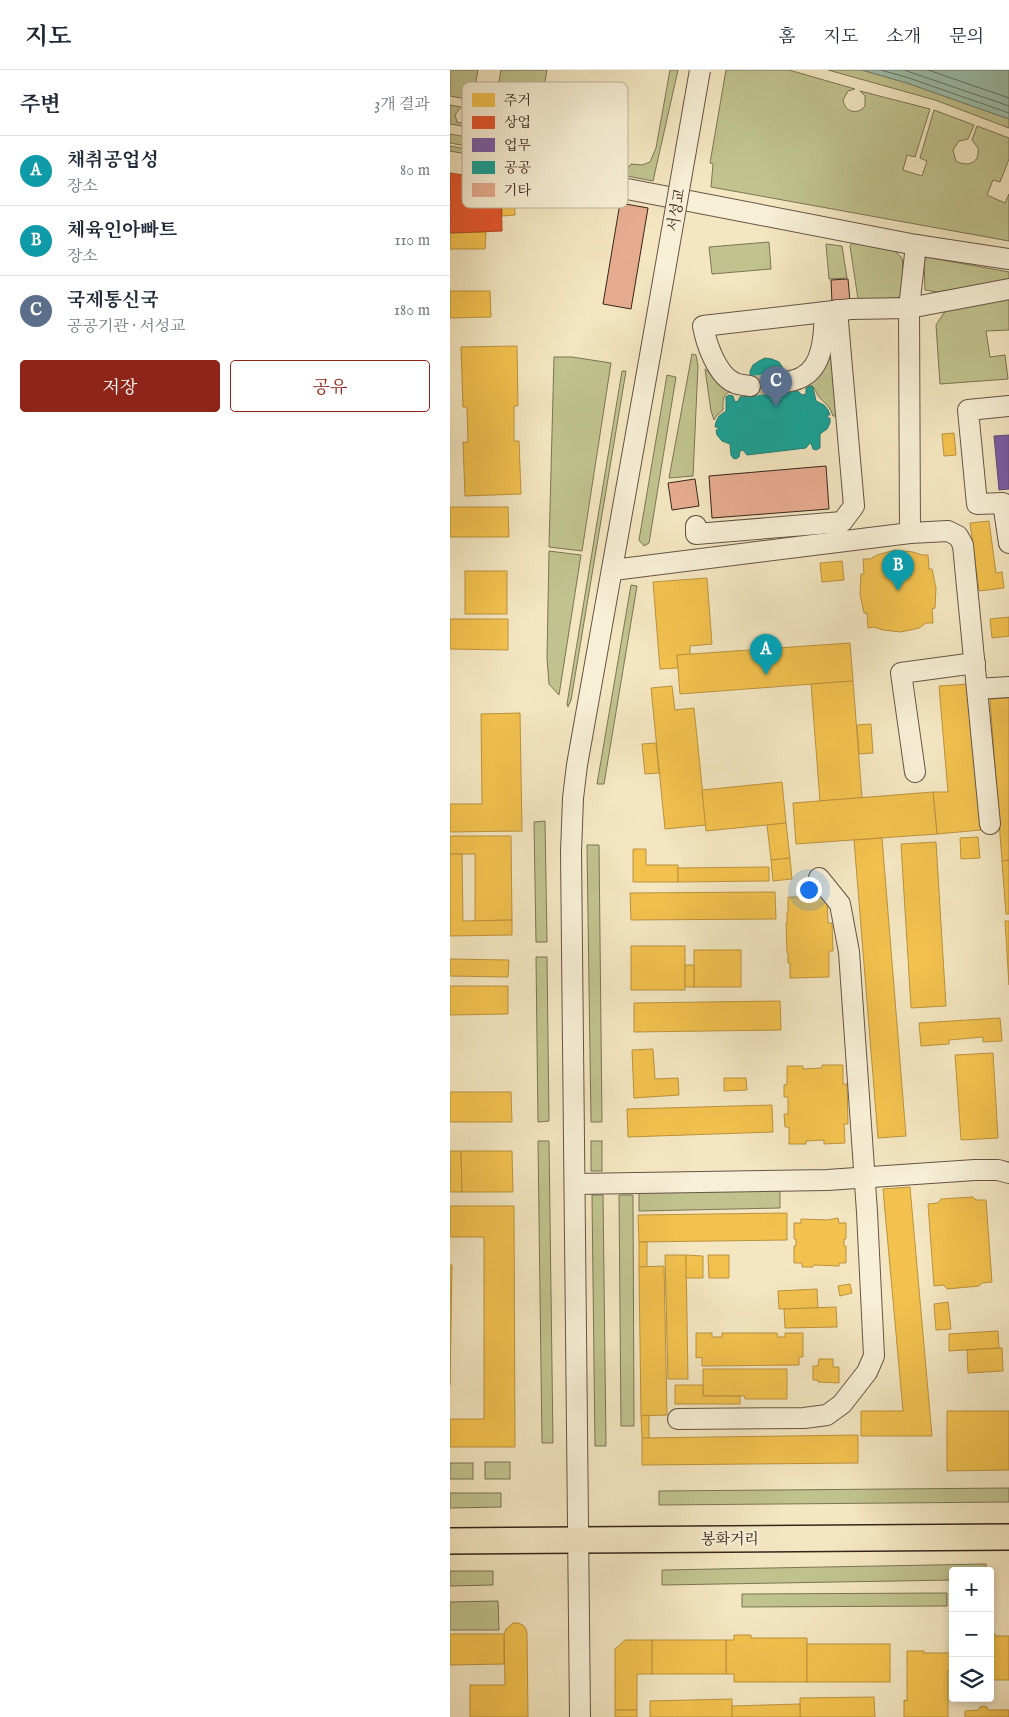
<!DOCTYPE html>
<html lang="ko">
<head>
<meta charset="utf-8">
<style>
  :root { --surface:#fff; --page:#f2f2f3; --text:#1f2937; --muted:#747a83; --line:#e0e1e3; --accent:#8f2418 }
  body { margin:0; font-family:"IM FELL English","Noto Serif KR",serif; background:var(--page); color:var(--text) }
  .controls { position:absolute; right:15px; bottom:15px; display:grid; overflow:hidden; border-radius:5px; box-shadow:0 2px 8px #0003 }
  .controls button { width:45px; height:45px; display:grid; place-items:center; padding:0; border:0; border-bottom:1px solid var(--line); background:var(--surface); color:var(--text); font:25px sans-serif }
  .you { position:absolute; left:358px; top:819px; width:18px; height:18px; margin:-12px; border:4px solid #fff; border-radius:50%; background:#1a73e8; box-shadow:0 0 0 8px #1a73e833 }
  .badge { display:grid; place-items:center; width:32px; height:32px; border-radius:50%; background:var(--accent); color:#fff; font-size:16px; font-weight:700 }
  .pin { position:absolute; translate:-50% -41px; filter:drop-shadow(0 1px 2px #0008) }
  .pin::after { content:''; position:absolute; top:26px; width:18px; height:15px; background:inherit; clip-path:polygon(0 0,100% 0,50% 100%) }
  .list { margin:0; padding:0; list-style:none }
  h2 { display:flex; justify-content:space-between; align-items:center; height:65px; margin:0; padding:0 20px; font-size:21px }
  h2 small { font-size:16px; font-weight:400; color:var(--muted) }
  .list li { display:grid; grid-template-columns:32px 1fr auto; gap:15px; align-items:center; box-sizing:border-box; height:70px; padding:0 20px; border-top:1px solid var(--line) }
  .list b { display:block; font-size:19px; white-space:nowrap }
  .list p { margin:0; font-size:16px; white-space:nowrap; color:var(--muted) }
  .list em { font-size:16px; font-style:normal; color:var(--muted) }
  .actions { display:flex; gap:10px; padding:15px 20px }
  .actions a { flex:1; padding:11px 0; border:1px solid var(--accent); border-radius:5px; text-align:center; font-size:18px; color:var(--accent) }
  .actions .main { background:var(--accent); color:#fff }
  .icon { flex:none; width:28px; height:28px; fill:none; stroke:currentColor; stroke-width:2; stroke-linecap:round; stroke-linejoin:round }
  .map { position:relative; flex:none; width:559px; height:1647px; overflow:hidden }
  header { display:flex; align-items:center; gap:30px; box-sizing:border-box; height:70px; padding:0 25px; background:var(--surface); border-bottom:1px solid var(--line) }
  header strong { font-size:24px }
  nav { display:flex; gap:28px; margin-inline-start:auto; font-size:18px }
  main { display:flex }
  aside { flex:1; background:var(--surface) }
  .map>svg:first-child { display:block }
  .green { fill:#c0c38e; stroke:#7c7456 }
  .water { fill:#9dc0ac; stroke:#748273 }
  .homes { fill:#f2c14e; stroke:#ba923f }
  .shops { fill:#e4572e; stroke:#b04829 }
  .offices { fill:#7b5ea7; stroke:#674d7e }
  .public { fill:#17a398; stroke:#217d73 }
  .lines { fill:none; stroke-linecap:round; stroke-linejoin:round }
  .shore { stroke:#6a7264; stroke-width:1 }
  .building { fill:#e7ac8f; stroke:#37241d }
  .minor-tunnel { stroke:#cdbf9f; stroke-width:20; stroke-dasharray:20 10; stroke-linecap:butt }
  .minor-casing { stroke:#665446; stroke-width:22 }
  .major-casing { stroke:#37241d; stroke-width:28 }
  .minor { stroke:#f7efd6; stroke-width:20 }
  .major { stroke:#f3e6c0; stroke-width:25 }
  .minor-bridge-casing { stroke:#665446; stroke-width:22; stroke-linecap:butt }
  .minor-bridge { stroke:#f7efd6; stroke-width:20 }
  .labels { text-anchor:middle; stroke-width:5; stroke-linejoin:round; paint-order:stroke }
  .street-label { font-size:15px; fill:#37241d; stroke:#f7efd6 }
  .key { fill:#f7efd6; stroke:#bdb29e; stroke-width:1 }
  .key-label { font-size:14px; fill:#37241d }
</style>
</head>
<body>
<header>
<strong>지도</strong>
<nav><a>홈</a><a>지도</a><a>소개</a><a>문의</a></nav>
</header>
<main>
<aside>
<h2>주변<small>3개 결과</small></h2>
<ul class="list">
<li><span class="badge" style="background:#0f9aa8">A</span><div><b>채취공업성</b><p>장소</p></div><em>80 m</em></li>
<li><span class="badge" style="background:#0f9aa8">B</span><div><b>체육인아빠트</b><p>장소</p></div><em>110 m</em></li>
<li><span class="badge" style="background:#5c6f8a">C</span><div><b>국제통신국</b><p>공공기관 · 서성교</p></div><em>180 m</em></li>
</ul>
<div class="actions"><a class="main">저장</a><a>공유</a></div>
</aside>
<div class="map">
<svg width="559" height="1647" viewBox="0 0 559 1647">
  <rect width="100%" height="100%" fill="#f3e6c0"/>
  <filter id="stains"><feTurbulence type="fractalNoise" baseFrequency=".004" numOctaves="4"/><feColorMatrix values="0 0 0 0 .2 0 0 0 0 .09 0 0 0 0 .02 0 0 0 .5 -.17"/></filter>
  <radialGradient id="worn" r=".72"><stop offset=".6" stop-color="#630" stop-opacity="0"/><stop offset="1" stop-color="#630" stop-opacity=".3"/></radialGradient>
  <!-- green -->
  <g class="green">
    <polygon points="0,0 28,0 22,30 0,26"/>
    <polygon points="51,0 97,0 86,63 41,55"/>
    <path d="M220 0H228L203 111 104 92V83L111 43 117 44C114 57 108 71 118 82L135 86 136 89 179 97 181 94 192 95 200 92 206 78Z"/>
    <path d="M276 0H339L405 19 398 21 393 30C395 40 402 44 411 40L415 36V26L410 21 480 39 465 87 457 85 453 100 472 106 477 91 470 88 484 40 524 55 518 69 509 71 503 80 506 91C519 98 530 92 528 78L522 70 527 56 559 68V89L550 112 543 110 537 125 555 133 559 124V171L261 117 263 94 260 93Z"/>
    <polygon points="378,0 412,0 457,13 559,49 559,58 485,30"/>
    <path d="M0 35 11 37 5 45 7 52 11 53 18 51C21 45 18 43 15 38L39 43 36 60 0 54Z"/>
    <polygon points="0,64 84,79 86,70 97,72 93,90 0,73"/>
    <polygon points="0,76 93,93 92,98 0,81"/>
    <polygon points="319,172 321,199 262,204 259,177"/>
    <polygon points="403,172 445,181 452,188 455,223 451,227 414,232 408,229 400,176"/>
    <polygon points="376,174 392,176 397,208 379,209"/>
    <polygon points="476,187 559,202 559,212 486,222 475,220 474,192"/>
    <polygon points="559,228 559,260 536,261 540,287 555,285 558,309 490,314 486,255 496,240"/>
    <path d="M379 282H381L393 346H383C380 337 376 334 370 328 365 323 367 318 360 315L354 317Z"/>
    <polygon points="242,284 246,285 248,296 243,406 219,408"/>
    <polygon points="104,287 122,287 161,293 132,481 99,477"/>
    <path d="M255 299 262 305 300 323 285 324 279 322C272 326 273 333 273 340L267 345 264 350 261 341Z"/>
    <polygon points="172,301 176,301 121,630 118,637 117,634"/>
    <polygon points="217,305 226,307 199,473 194,476 189,470"/>
    <polygon points="99,481 131,485 109,625 99,614 97,588"/>
    <polygon points="181,515 187,516 154,714 147,714"/>
    <polygon points="95,751 97,872 86,872 84,752"/>
    <polygon points="137,775 149,775 152,1052 141,1052"/>
    <polygon points="86,887 97,887 99,1051 88,1052"/>
    <polygon points="88,1071 99,1071 103,1373 92,1373"/>
    <rect x="141" y="1071" width="11" height="30"/>
    <polygon points="330,1119 330,1138 189,1141 189,1122"/>
    <polygon points="142,1125 153,1125 156,1376 145,1376"/>
    <polygon points="169,1125 183,1125 184,1356 171,1356"/>
    <rect x="35" y="1392" width="25" height="17"/>
    <rect x="0" y="1393" width="23" height="16"/>
    <polygon points="559,1418 559,1432 209,1435 209,1421"/>
    <polygon points="0,1423 51,1423 51,1437 0,1438"/>
    <polygon points="536,1494 536,1501 503,1501 503,1510 212,1515 212,1500"/>
    <polygon points="0,1501 43,1501 43,1515 0,1516"/>
    <polygon points="497,1523 497,1536 292,1537 292,1524"/>
    <polygon points="48,1531 49,1560 0,1560 0,1532"/>
  </g>
  <!-- water -->
  <polygon class="water" points="412,0 559,0 559,49 457,13"/>
  <!-- homes -->
  <g class="homes">
    <polygon points="51,117 64,117 65,145 52,146"/>
    <polygon points="36,162 35,179 0,179 0,163"/>
    <polygon points="0,221 40,221 41,247 0,248"/>
    <polygon points="67,276 68,336 64,336 64,371 69,371 71,424 15,426 13,372 18,372 17,337 13,337 11,277"/>
    <polygon points="504,363 506,385 494,386 492,364"/>
    <polygon points="0,437 58,437 59,467 0,467"/>
    <polygon points="539,451 546,503 552,502 554,518 529,521 520,453"/>
    <polygon points="445,480 463,482 472,485 478,485 479,499 482,499 486,518 485,538 482,539 483,553 476,553 469,558 451,562 433,560 424,557 418,558 417,543 414,543 410,524 411,504 414,504 413,489 420,489 427,485"/>
    <polygon points="392,491 394,510 372,512 370,493"/>
    <rect x="15" y="501" width="42" height="43"/>
    <polygon points="257,508 262,574 240,576 240,585 227,585 228,598 210,599 203,512"/>
    <polygon points="559,547 559,566 542,568 540,549"/>
    <polygon points="0,549 58,549 58,580 0,579"/>
    <polygon points="400,573 403,611 230,624 227,585"/>
    <polygon points="403,611 412,728 370,731 361,614"/>
    <polygon points="519,614 531,760 487,764 483,722 498,722 489,616"/>
    <polygon points="222,616 225,640 244,638 256,755 215,759 201,618"/>
    <polygon points="559,628 559,790 552,791 540,629"/>
    <polygon points="70,643 72,761 0,762 0,734 32,734 31,644"/>
    <polygon points="421,654 423,683 409,684 407,655"/>
    <polygon points="206,673 209,703 195,704 192,674"/>
    <polygon points="332,712 336,753 256,761 252,720"/>
    <polygon points="483,722 487,764 346,774 343,733"/>
    <polygon points="336,753 340,788 321,790 317,755"/>
    <polygon points="0,766 61,766 62,850 25,851 25,784 0,784"/>
    <polygon points="528,767 530,788 511,789 510,768"/>
    <polygon points="432,768 456,1066 428,1068 404,770"/>
    <polygon points="486,772 496,936 461,938 451,774"/>
    <polygon points="183,779 196,779 196,795 228,795 228,812 183,812"/>
    <polygon points="0,784 12,784 13,851 62,850 62,865 0,866"/>
    <polygon points="340,788 342,809 323,811 321,790"/>
    <polygon points="559,790 559,844 556,844 552,791"/>
    <polygon points="319,797 319,811 228,812 228,798"/>
    <polygon points="325,822 326,849 181,850 180,823"/>
    <polygon points="338,827 377,827 378,853 382,853 383,881 379,881 379,907 340,908 340,893 338,893 338,883 337,883 336,853 337,853 337,842 338,842"/>
    <polygon points="555,851 559,851 559,915"/>
    <rect x="181" y="876" width="54" height="44"/>
    <rect x="244" y="880" width="47" height="37"/>
    <polygon points="0,889 59,890 58,907 0,906"/>
    <rect x="235" y="895" width="9" height="22"/>
    <polygon points="0,916 58,916 58,944 0,945"/>
    <polygon points="330,931 331,960 184,962 184,933"/>
    <polygon points="550,948 552,971 533,972 533,967 499,970 499,974 471,976 469,953"/>
    <polygon points="203,979 205,1009 228,1008 229,1025 184,1028 182,980"/>
    <polygon points="543,983 548,1068 511,1070 505,985"/>
    <polygon points="372,995 393,995 393,1014 397,1014 398,1054 394,1054 395,1073 374,1074 374,1070 356,1071 356,1074 339,1074 339,1057 335,1057 334,1044 338,1044 338,1027 334,1027 334,1015 337,1014 337,996 353,996 353,999 372,998"/>
    <polygon points="274,1008 296,1008 297,1020 274,1021"/>
    <polygon points="0,1022 61,1022 62,1052 0,1052"/>
    <polygon points="322,1035 323,1062 178,1067 177,1039"/>
    <polygon points="0,1081 11,1081 12,1122 0,1122"/>
    <polygon points="11,1081 62,1081 63,1122 12,1122"/>
    <polygon points="460,1117 482,1366 411,1366 411,1341 453,1341 433,1119"/>
    <polygon points="523,1127 526,1130 536,1130 542,1212 532,1213 529,1216 497,1219 494,1215 484,1216 478,1134 488,1133 491,1129"/>
    <polygon points="0,1136 64,1136 65,1377 0,1377 0,1349 34,1349 34,1167 0,1167"/>
    <polygon points="337,1143 337,1170 189,1172 188,1145"/>
    <polygon points="388,1148 389,1153 396,1153 396,1169 394,1169 394,1176 396,1176 396,1193 389,1193 389,1196 364,1195 363,1197 352,1197 352,1193 344,1193 344,1176 346,1176 346,1169 344,1169 344,1153 351,1153 351,1149 378,1150"/>
    <rect x="189" y="1172" width="8" height="25"/>
    <polygon points="215,1185 236,1185 238,1309 218,1309"/>
    <polygon points="236,1185 253,1186 253,1208 236,1208"/>
    <polygon points="258,1185 279,1185 279,1208 259,1208"/>
    <polygon points="0,1195 2,1195 0,1315"/>
    <polygon points="214,1196 217,1345 191,1346 189,1197"/>
    <polygon points="400,1214 402,1223 390,1226 388,1216"/>
    <polygon points="367,1219 368,1238 329,1239 328,1221"/>
    <polygon points="498,1232 501,1259 486,1260 484,1234"/>
    <polygon points="386,1237 387,1257 335,1258 334,1239"/>
    <polygon points="548,1261 549,1278 499,1281 499,1264"/>
    <polygon points="246,1263 262,1263 262,1267 272,1267 272,1263 327,1263 328,1267 335,1267 335,1263 353,1263 353,1287 349,1287 349,1295 252,1296 252,1287 246,1288"/>
    <polygon points="552,1278 553,1301 518,1303 517,1280"/>
    <polygon points="369,1289 383,1289 383,1297 389,1297 389,1313 368,1312 368,1310 363,1310 363,1296 368,1296"/>
    <polygon points="253,1299 337,1299 337,1329 295,1329 295,1326 253,1326"/>
    <polygon points="225,1315 253,1315 253,1326 290,1326 290,1334 225,1334"/>
    <polygon points="497,1341 559,1341 559,1400 497,1401"/>
    <polygon points="199,1345 199,1368 192,1368 191,1346"/>
    <polygon points="408,1365 408,1393 192,1395 192,1368"/>
    <polygon points="63,1553 68,1553 73,1555 76,1559 77,1564 78,1647 20,1647 20,1615 55,1615 54,1564 56,1559"/>
    <polygon points="0,1564 54,1564 54,1594 0,1595"/>
    <polygon points="540,1564 545,1564 545,1566 559,1566 559,1610 540,1610"/>
    <polygon points="284,1565 301,1565 301,1568 357,1568 357,1612 284,1612 284,1604 276,1604 276,1570 284,1570"/>
    <polygon points="175,1570 202,1570 202,1604 187,1604 187,1640 165,1640 165,1579"/>
    <rect x="202" y="1570" width="74" height="34"/>
    <rect x="357" y="1574" width="83" height="38"/>
    <polygon points="457,1581 474,1581 474,1583 502,1583 501,1601 498,1601 498,1647 454,1647 454,1630 457,1631"/>
    <polygon points="424,1627 425,1647 350,1647 350,1628"/>
    <polygon points="282,1629 282,1647 200,1647 200,1631"/>
    <polygon points="350,1634 350,1647 282,1647 282,1636"/>
    <polygon points="533,1636 537,1637 538,1640 559,1640 559,1647 515,1647 515,1641 529,1640 530,1637"/>
    <rect x="165" y="1640" width="22" height="7"/>
  </g>
  <!-- shops -->
  <polygon class="shops" points="0,103 48,110 51,117 52,161 0,163"/>
  <!-- offices -->
  <polygon class="offices" points="559,365 559,419 549,420 544,366"/>
  <!-- public -->
  <polygon class="public" points="315,288 322,289 329,292 333,298 337,322 348,321 352,325 356,324 356,318 360,316 363,317 366,331 374,335 378,340 380,345 377,345 378,348 380,348 380,353 377,359 370,364 370,378 366,380 363,379 361,373 359,374 356,378 297,385 293,380 290,381 289,387 286,389 283,388 281,385 280,374 272,371 267,365 266,360 268,360 268,357 265,357 266,352 269,346 276,341 276,327 279,325 283,326 285,332 288,331 290,327 301,326 300,301 303,295 309,291"/>
  <g class="lines">
    <!-- shore -->
    <g class="shore">
      <polyline points="431,0 459,8 559,43"/>
      <polyline points="454,0 559,36"/>
      <polyline points="478,0 559,28"/>
    </g>
  </g>
  <!-- building -->
  <g class="building">
    <polygon points="170,133 198,138 181,239 153,234"/>
    <polygon points="398,209 400,232 382,233 381,210"/>
    <polygon points="376,396 379,439 262,448 259,406"/>
    <polygon points="245,409 249,436 222,440 218,413"/>
  </g>
  <g class="lines">
    <!-- minor-tunnel -->
    <polyline class="minor-tunnel" points="300,316 336,312"/>
    <!-- minor casing -->
    <g class="minor-casing">
      <g id="minor">
        <polyline points="110,106 466,175 559,189"/>
        <path d="M336 312C341 311 347 310 352 307 374 296 374 263 375 242"/>
        <path d="M300 316C295 315 289 315 285 313 267 306 256 273 253 256L401 239 459 238 559 219"/>
        <polyline points="559,336 518,340 527,434 553,433 559,473"/>
        <polyline points="246,456 246,464 392,452 404,436 387,240"/>
        <polyline points="460,463 459,238 466,175"/>
        <polyline points="163,500 460,463 498,461 508,466 513,475 540,754"/>
        <polyline points="527,619 559,617"/>
        <polyline points="465,702 451,603 525,593"/>
        <polyline points="125,1114 377,1110 525,1100 548,1100 559,1103"/>
        <polyline points="228,1349 354,1348 377,1345 392,1334 417,1302 424,1286 417,1142 399,882 390,834 369,808"/>
        <polyline points="130,1647 121,782 123,728 127,695 201,280"/>
      </g>
    </g>
    <!-- major casing -->
    <g class="major-casing">
      <polyline id="major" points="0,1471 559,1467"/>
    </g>
    <!-- minor -->
    <use href="#minor" class="minor"/>
    <!-- major -->
    <use href="#major" class="major"/>
    <!-- minor-bridge casing -->
    <g class="minor-bridge-casing">
      <polyline id="minor-bridge" points="201,280 250,0"/>
    </g>
    <!-- minor-bridge -->
    <use href="#minor-bridge" class="minor-bridge"/>
  </g>
  <g class="labels">
    <!-- street labels -->
    <g class="street-label">
      <text transform="translate(226 140) rotate(-80)" y="5">서성교</text>
      <text x="280" y="1474">봉화거리</text>
    </g>
  </g>
  <!-- legend -->
  <rect x="12" y="12" width="166" height="126" rx="8" class="key"/>
  <rect x="22" y="23" width="23" height="14" fill="#f2c14e"/>
  <rect x="22" y="46" width="23" height="13" fill="#e4572e"/>
  <rect x="22" y="68" width="23" height="14" fill="#7b5ea7"/>
  <rect x="22" y="91" width="23" height="13" fill="#17a398"/>
  <rect x="22" y="113" width="23" height="14" fill="#e7ac8f"/>
  <g class="key-label">
    <text x="54" y="35">주거</text>
    <text x="54" y="57">상업</text>
    <text x="54" y="80">업무</text>
    <text x="54" y="102">공공</text>
    <text x="54" y="125">기타</text>
  </g>
  <rect width="100%" height="100%" filter="url(#stains)"/>
  <rect width="100%" height="100%" fill="url(#worn)"/>
</svg>
<div class="controls">
<button>+</button>
<button>−</button>
<button><svg class="icon" aria-label="layers" viewBox="0 0 24 24"><path d="M12 4l9 5-9 5-9-5zM3 14l9 5 9-5"/></svg></button>
</div>
<div class="you"></div>
<div class="pin badge" style="left:316px;top:605px;background:#0f9aa8">A</div>
<div class="pin badge" style="left:448px;top:521px;background:#0f9aa8">B</div>
<div class="pin badge" style="left:326px;top:337px;background:#5c6f8a">C</div>
</div>
</main>
</body>
</html>
